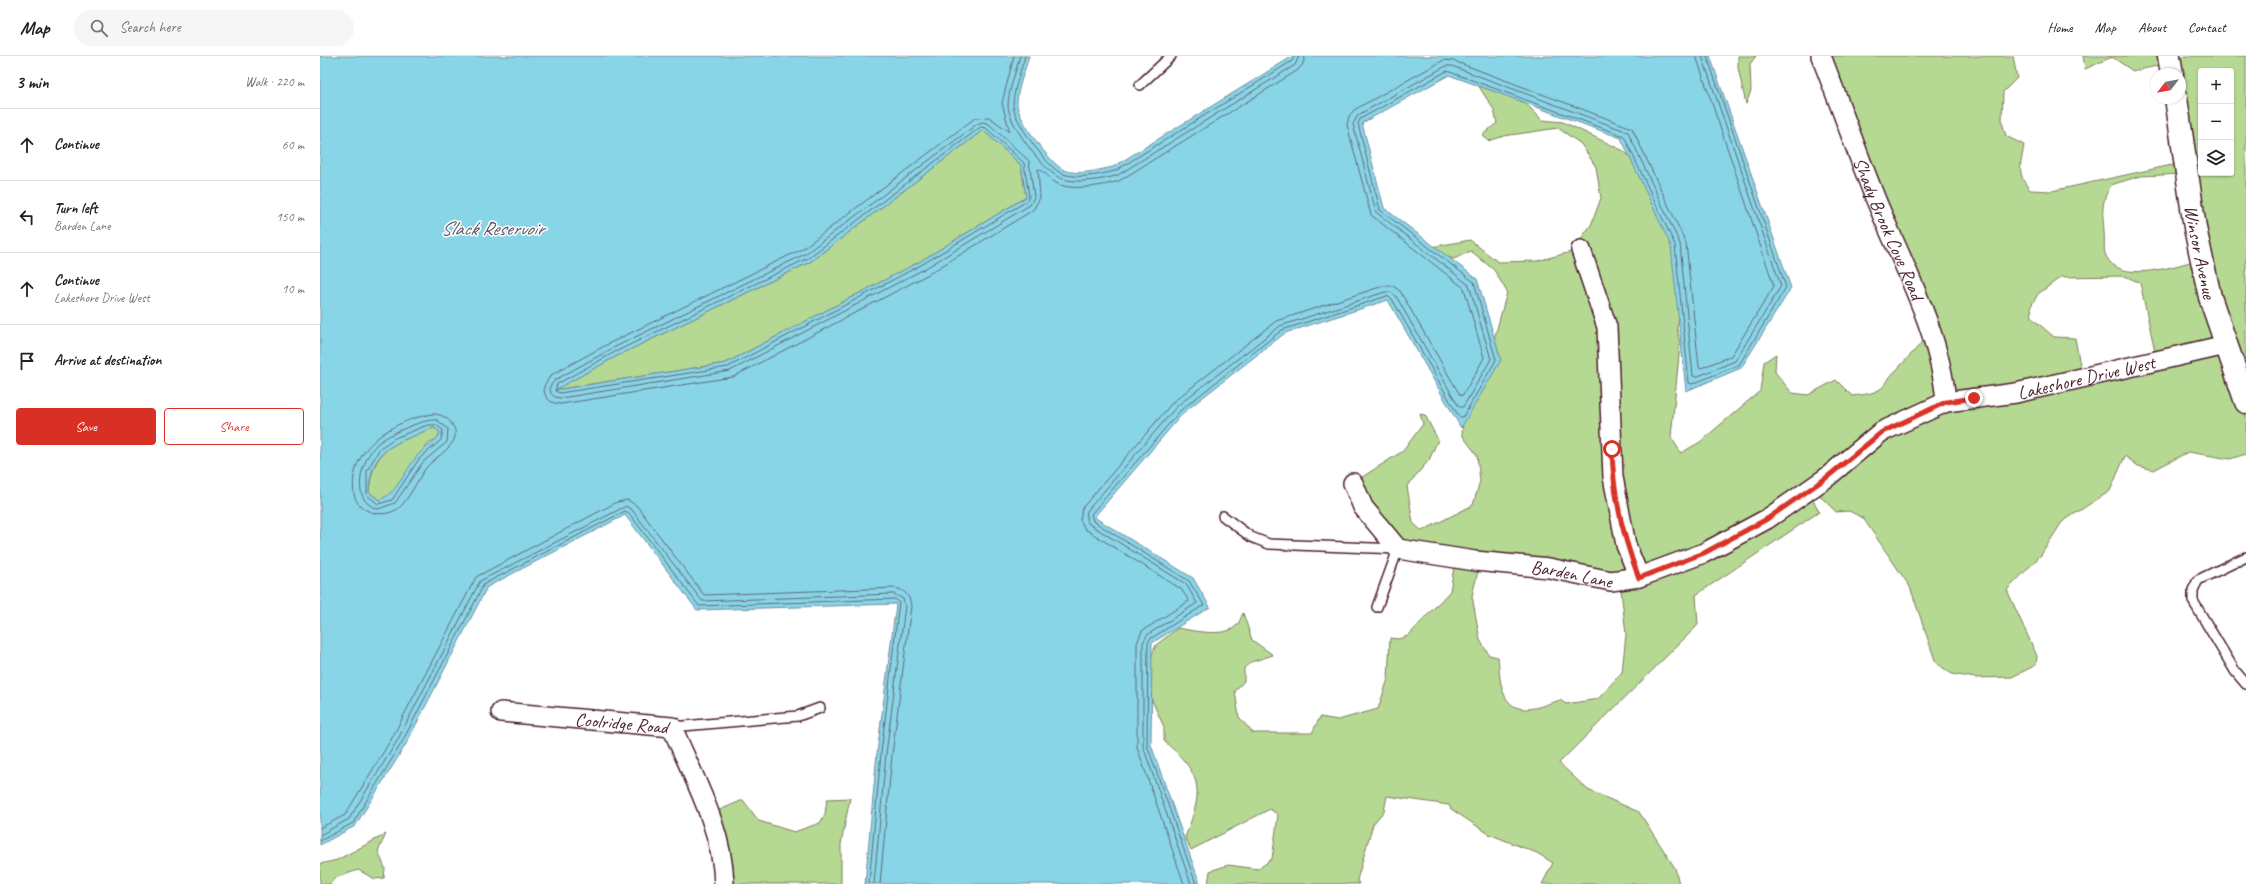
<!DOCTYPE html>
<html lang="en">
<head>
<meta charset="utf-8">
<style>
  :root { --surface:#fff; --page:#f6f6f6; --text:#202124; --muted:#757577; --line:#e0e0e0; --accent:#d93025 }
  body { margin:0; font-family:Caveat,sans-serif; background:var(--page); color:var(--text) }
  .controls { position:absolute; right:12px; top:12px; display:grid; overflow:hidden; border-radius:4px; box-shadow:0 1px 3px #0004 }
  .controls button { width:36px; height:36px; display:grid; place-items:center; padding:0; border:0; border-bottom:1px solid var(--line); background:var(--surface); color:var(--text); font:20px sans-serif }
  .compass { position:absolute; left:1830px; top:12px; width:36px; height:36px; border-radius:50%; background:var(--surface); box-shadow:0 1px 3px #0004; rotate:239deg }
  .stop { position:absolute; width:12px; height:12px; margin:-9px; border:3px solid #d93025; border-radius:50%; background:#fff }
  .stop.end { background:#d93025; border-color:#fff; box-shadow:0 1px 4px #0008 }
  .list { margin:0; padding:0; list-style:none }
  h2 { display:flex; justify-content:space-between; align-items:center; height:52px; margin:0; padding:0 16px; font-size:17px }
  h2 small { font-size:13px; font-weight:400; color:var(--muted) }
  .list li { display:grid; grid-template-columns:26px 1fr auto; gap:12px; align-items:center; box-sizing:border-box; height:72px; padding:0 16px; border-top:1px solid var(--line) }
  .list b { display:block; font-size:15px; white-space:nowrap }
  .list p { margin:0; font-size:13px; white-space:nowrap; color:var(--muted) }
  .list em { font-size:13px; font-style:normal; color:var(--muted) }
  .actions { display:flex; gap:8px; padding:12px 16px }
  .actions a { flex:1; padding:9px 0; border:1px solid var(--accent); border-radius:4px; text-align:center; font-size:14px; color:var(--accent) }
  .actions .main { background:var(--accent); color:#fff }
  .icon { flex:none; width:22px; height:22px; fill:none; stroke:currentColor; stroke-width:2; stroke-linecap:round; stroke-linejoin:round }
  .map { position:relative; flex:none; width:1926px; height:828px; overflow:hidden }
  header { display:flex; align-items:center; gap:24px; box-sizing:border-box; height:56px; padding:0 20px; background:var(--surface); border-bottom:1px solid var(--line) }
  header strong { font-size:19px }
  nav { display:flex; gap:22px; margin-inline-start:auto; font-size:14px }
  .search { width:280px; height:36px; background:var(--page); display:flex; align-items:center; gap:10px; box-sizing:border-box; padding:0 14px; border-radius:22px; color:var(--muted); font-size:15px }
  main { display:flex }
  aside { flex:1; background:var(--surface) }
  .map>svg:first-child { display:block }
  .green { fill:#b5d893; stroke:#807c5f; fill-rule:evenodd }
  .water { fill:#88d5e7; stroke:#6f8c9c; fill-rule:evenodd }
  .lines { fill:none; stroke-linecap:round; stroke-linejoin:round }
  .shore { stroke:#636876; stroke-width:1 }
  .lane-casing { stroke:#4a1f2b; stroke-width:12 }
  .street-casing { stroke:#4a1f2b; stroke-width:22 }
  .secondary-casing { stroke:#4a1f2b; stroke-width:25 }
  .lane { stroke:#fff; stroke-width:9 }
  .street { stroke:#fff; stroke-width:19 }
  .secondary { stroke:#fff; stroke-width:22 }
  .route { stroke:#d93025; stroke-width:5 }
  .labels { text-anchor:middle; stroke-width:3; stroke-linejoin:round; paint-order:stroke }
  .street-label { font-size:19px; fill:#4a1f2b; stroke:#fff }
  .water-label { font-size:20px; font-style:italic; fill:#5d5663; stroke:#fff }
</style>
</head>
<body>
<header>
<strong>Map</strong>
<div class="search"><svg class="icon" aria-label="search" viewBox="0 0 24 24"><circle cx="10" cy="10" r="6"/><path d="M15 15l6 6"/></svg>Search here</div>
<nav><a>Home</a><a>Map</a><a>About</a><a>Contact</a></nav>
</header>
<main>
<aside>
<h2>3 min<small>Walk · 220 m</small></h2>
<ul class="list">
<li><svg class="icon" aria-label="ahead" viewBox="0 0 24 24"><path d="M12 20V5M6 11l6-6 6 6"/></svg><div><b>Continue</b></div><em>60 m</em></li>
<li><svg class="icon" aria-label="left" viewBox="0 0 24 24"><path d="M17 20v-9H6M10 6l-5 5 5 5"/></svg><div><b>Turn left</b><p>Barden Lane</p></div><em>150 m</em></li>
<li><svg class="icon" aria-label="ahead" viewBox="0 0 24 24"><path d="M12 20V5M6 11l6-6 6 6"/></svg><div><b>Continue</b><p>Lakeshore Drive West</p></div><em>10 m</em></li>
<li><svg class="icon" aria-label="arrive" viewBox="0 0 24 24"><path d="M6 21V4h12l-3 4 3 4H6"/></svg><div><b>Arrive at destination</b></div></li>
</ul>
<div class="actions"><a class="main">Save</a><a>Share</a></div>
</aside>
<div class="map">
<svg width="1926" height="828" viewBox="0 0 1926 828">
  <rect width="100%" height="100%" fill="#fff"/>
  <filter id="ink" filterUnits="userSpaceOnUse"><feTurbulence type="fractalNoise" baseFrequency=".025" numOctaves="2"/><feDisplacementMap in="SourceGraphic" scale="8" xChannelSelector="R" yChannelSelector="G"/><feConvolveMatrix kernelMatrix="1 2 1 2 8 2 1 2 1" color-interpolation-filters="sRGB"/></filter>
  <g filter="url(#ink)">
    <!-- green -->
    <g class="green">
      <polygon points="1418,0 1436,0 1430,8 1431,35 1426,48 1418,12"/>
      <path d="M1499 0H1693L1697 22 1683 36 1682 66 1686 80 1704 89C1701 109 1696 117 1710 134L1732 135 1861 107 1860 18 1847 8 1813 15 1792 1 1765 13 1763 0H1926V398L1910 403 1868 396 1834 414 1818 410 1805 400 1790 435 1742 466 1721 499 1687 534 1717 600 1716 609 1692 621 1655 622 1632 618 1616 607 1590 531 1543 462 1529 455 1516 456 1494 434 1489 436 1499 456 1376 539 1378 569 1239 707 1268 734 1319 756 1355 812 1359 828H1222L1233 807 1217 797 1169 778 1131 753 1129 749 1067 740 1064 755 1053 768 1037 824 1039 828H888L890 815 908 809 938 813 952 803 958 759 950 753 871 794 865 781C884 734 883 719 844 685V671L829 638 826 612 836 589 858 572C873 575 903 581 915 571 919 568 921 561 923 557L932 584 953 599 931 606 924 612V625L915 635 919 661 933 677H992L1000 661 1018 664 1058 653 1068 623 1070 582 1078 583 1088 580 1130 535 1137 493 1089 486 1081 482 1047 448 1039 423 1083 395 1103 368 1100 358 1105 359 1118 384 1109 404 1087 430 1093 467 1102 475 1153 449 1160 425 1157 399 1142 379 1143 364 1166 313 1187 236 1174 214 1151 195 1134 203 1100 193 1150 184 1178 206 1217 205 1251 196 1271 169 1281 142 1276 111 1261 88 1238 72 1184 80 1169 85 1162 79 1177 67 1174 54 1151 18 1176 17 1222 64 1243 66 1304 95 1340 132 1363 164 1362 248 1357 272 1360 289 1351 381 1361 397 1380 386 1440 335 1444 306 1456 298 1455 316 1472 337 1488 339 1516 324 1532 340C1547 338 1562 338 1569 322L1607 281ZM1881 15H1911V117H1881ZM1864 118 1877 204C1855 210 1799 229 1786 200 1783 194 1785 183 1784 176 1783 155 1780 148 1791 129L1820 120ZM1805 220 1820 227 1837 304 1762 320 1755 282 1734 281 1712 262 1711 250 1718 238 1741 221ZM1162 498 1300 526 1306 578 1302 616 1278 643 1246 648 1240 644C1230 647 1216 653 1206 653 1179 653 1180 620 1178 601L1169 599 1160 584 1152 540Z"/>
      <polygon points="663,74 701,109 706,141 599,206 406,307 234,334 297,300 490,206"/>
      <path d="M114 372 120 376 118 382 108 388 69 441 59 444 49 436C52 405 61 392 91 381 98 378 106 374 114 372Z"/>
      <polygon points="530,742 521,788 521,828 402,828 388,759 423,744 439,765 474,776 500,767 505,758 507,743"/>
      <polygon points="66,778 58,795 65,812 64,822 55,823 38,814 15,822 10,828 0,828 0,808 17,804"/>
    </g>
    <!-- water -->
    <path class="water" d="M0 0H709C705 15 697 33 697 48 697 62 731 109 744 114 758 120 778 114 793 111L973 0H1390L1471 232 1421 312 1366 335 1351 190 1301 82 1129 19 1042 67 1064 152 1157 223 1181 304 1141 372 1068 244 965 277 864 356 774 461 873 522 890 551 832 587 831 689 880 828H545L557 697 576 548 377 554 305 459 167 531 85 690 35 770 0 789ZM663 74 701 109 706 141 599 206 406 307 235 334 297 300 490 206ZM114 372 120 376C118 385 107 390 101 396 86 410 79 437 59 444L49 436C50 405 62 392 91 381 98 378 106 374 114 372Z"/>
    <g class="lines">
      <!-- shore -->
      <g class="shore">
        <path d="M694 0 682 47 690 76 669 61 655 62 482 193 290 287 231 319 224 330C223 341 230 348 241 348L413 321 607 219 713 154 720 142 718 113C726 115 730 125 738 128 753 135 783 130 799 125L978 14 983 8 985 0"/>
        <path d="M700 0C696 15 689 33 688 48 687 67 723 114 740 122 753 128 785 124 798 119L975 9 979 0"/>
        <path d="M705 0C701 15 694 32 693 48 692 63 729 114 743 118 759 123 779 119 795 115L972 5 974 0"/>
        <path d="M663 66 669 68 709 105 714 141 710 149 604 213 410 315 241 342C233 342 229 337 230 330L235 324 293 292 485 198 657 68Z"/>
        <polygon points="661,71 666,72 704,107 709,140 707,145 601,209 408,311 240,337 235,335 237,328 295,296 488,202"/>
        <path d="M113 358C120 358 127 361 131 367 147 386 115 400 106 412 97 424 90 442 79 452 65 463 38 458 34 438 27 393 74 363 113 358Z"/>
        <path d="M117 364 128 373 127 386 103 406 75 447 58 453C29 445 41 404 57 388 67 379 104 362 117 364Z"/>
        <polygon points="108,369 116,369 123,374 121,384 99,403 72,444 58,448 47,439 47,415 60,392 75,382"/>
        <path d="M0 772 25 759 72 682 156 521 297 446 308 444 317 450 384 539 575 532C585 534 590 540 591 550L572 699 560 828"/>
        <polyline points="0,779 29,763 77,685 160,525 306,450 312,454 382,545 574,538 583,543 585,550 566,698 554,828"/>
        <polyline points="0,785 33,767 81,688 164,528 305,455 309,457 379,550 575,543 579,546 561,697 549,828"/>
        <polyline points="864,828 817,691 817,587 822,575 869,545 861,533 765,473 760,464 762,452 853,346 956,265 1063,230 1073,230 1080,235 1140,339 1143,339 1164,302 1144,232 1051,159 1027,69 1029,60 1034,54 1124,4 1134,5 1312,72 1366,187 1379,311 1381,312 1411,300 1454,230 1376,0"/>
        <polyline points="871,828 823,690 823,587 827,579 877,547 866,528 769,468 766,463 767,455 857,350 960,270 1065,236 1071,236 1076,240 1139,351 1143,351 1171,303 1149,229 1056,156 1033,68 1038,59 1126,10 1132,10 1308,76 1360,188 1373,320 1376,321 1415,305 1461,230 1382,0"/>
        <polyline points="876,828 827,689 828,587 830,583 884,549 869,525 773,465 771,458 861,354 962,274 1067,240 1072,243 1139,361 1143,361 1176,304 1154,226 1060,154 1038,68 1040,63 1127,15 1304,80 1355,189 1369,327 1372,328 1419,309 1466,231 1387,0"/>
      </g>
      <!-- lane casing -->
      <g class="lane-casing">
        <g id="lane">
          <polyline points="820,29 851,0"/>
          <polyline points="903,460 931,481 949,488 1078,493 1057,551"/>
          <polyline points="1926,501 1878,524 1873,534 1873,545 1915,615 1926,628"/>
          <polyline points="352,671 478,660 500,652"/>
        </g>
      </g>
      <!-- street casing -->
      <g class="street-casing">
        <g id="street">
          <path id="s1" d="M1501 0C1520 48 1537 97 1556 144 1582 207 1621 278 1626 346"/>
          <polyline points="1261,194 1287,271 1293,421 1306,489 1319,521"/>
          <path id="s2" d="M1033 427 1043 451 1078 493 1155 505 1229 512 1291 525 1319 521 1384 497 1447 463 1506 422 1561 376 1626 346 1696 337 1906 289"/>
          <path id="s3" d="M181 656 352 671C373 721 403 773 404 828"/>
        </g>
      </g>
      <!-- secondary casing -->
      <g class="secondary-casing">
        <g id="secondary">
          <polyline points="1849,0 1852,18"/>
          <path id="s4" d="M1856 42 1875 172 1890 241 1926 346"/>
        </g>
      </g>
      <!-- lane -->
      <use href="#lane" class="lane"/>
      <!-- street -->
      <use href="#street" class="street"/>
      <!-- secondary -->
      <use href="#secondary" class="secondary"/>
    </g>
  </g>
  <g class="lines" filter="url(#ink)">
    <!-- route -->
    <path class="route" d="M1292 393C1293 438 1302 479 1319 522L1384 497 1447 463 1506 422 1562 376 1626 346 1654 342"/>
  </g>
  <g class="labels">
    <!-- street labels -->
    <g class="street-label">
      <text dy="7" stroke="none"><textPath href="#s1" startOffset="185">Shady Brook Cove Road</textPath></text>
      <text dy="7" stroke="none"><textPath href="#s4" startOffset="156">Winsor Avenue</textPath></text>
      <text dy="7" stroke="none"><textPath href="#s2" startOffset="823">Lakeshore Drive West</textPath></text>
      <text dy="7" stroke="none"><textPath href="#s2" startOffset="256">Barden Lane</textPath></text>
      <text dy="7" stroke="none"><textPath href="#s3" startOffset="121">Coolridge Road</textPath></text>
    </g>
    <!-- water labels -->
    <g class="water-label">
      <text x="172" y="179">Slack Reservoir</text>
    </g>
  </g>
</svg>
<div class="controls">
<button>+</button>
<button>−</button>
<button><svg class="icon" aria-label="layers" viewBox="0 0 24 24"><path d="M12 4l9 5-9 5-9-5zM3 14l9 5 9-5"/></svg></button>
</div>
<svg class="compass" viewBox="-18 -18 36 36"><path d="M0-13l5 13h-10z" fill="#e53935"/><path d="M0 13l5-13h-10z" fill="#757577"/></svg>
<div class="stop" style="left:1292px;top:393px"></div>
<div class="stop end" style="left:1654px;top:342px"></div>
</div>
</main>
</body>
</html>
